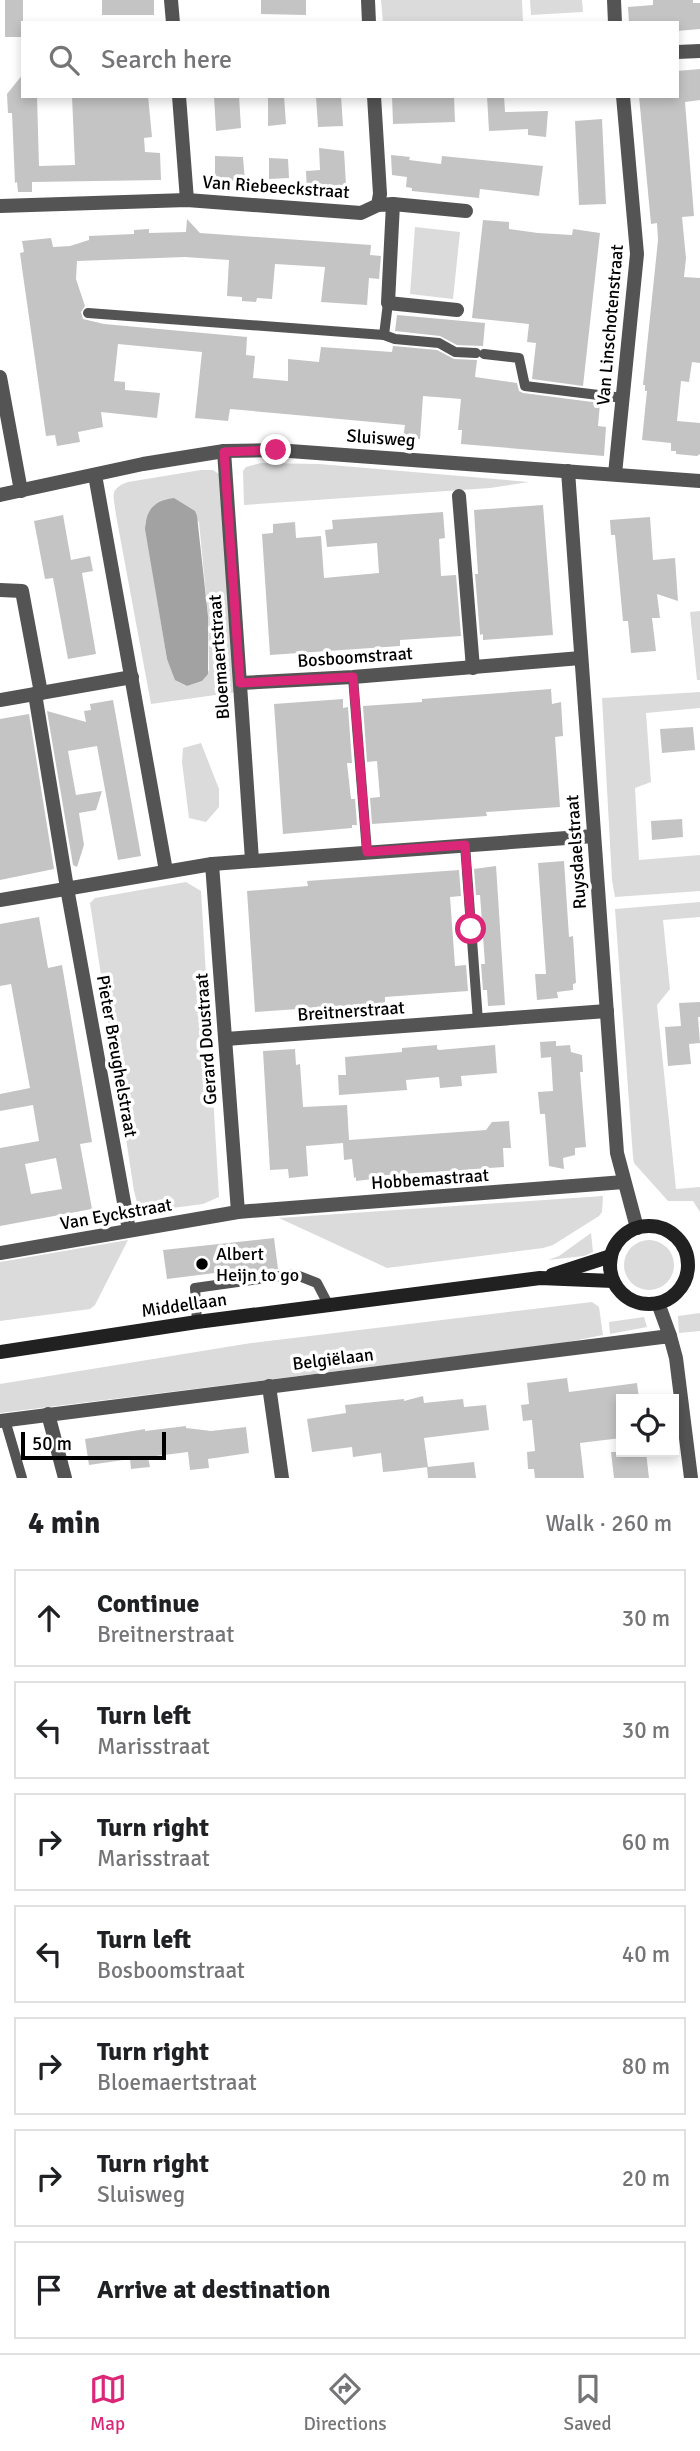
<!DOCTYPE html>
<html lang="en">
<head>
<meta charset="utf-8">
<style>
  :root { --surface:#fff; --page:#f6f6f6; --text:#202124; --muted:#757577; --line:#e0e0e0; --accent:#db2777 }
  body { margin:0; font-family:Signika,sans-serif; background:var(--page); color:var(--text) }
  .controls { position:absolute; right:21px; bottom:21px; display:grid; overflow:hidden; border-radius:0px; box-shadow:0 4px 10px #0003 }
  .controls button { width:63px; height:63px; display:grid; place-items:center; padding:0; border:0; border-bottom:2px solid var(--line); background:var(--surface); color:var(--text); font:35px sans-serif }
  .scale { position:absolute; left:21px; bottom:18px; width:145px; box-sizing:border-box; padding-left:7px; border:4px solid #000; border-top:0; font-size:19px; line-height:24px; white-space:nowrap; color:#000; -webkit-text-stroke:5px #fff; paint-order:stroke }
  .stop { position:absolute; width:21px; height:21px; margin:-16px; border:5px solid #db2777; border-radius:50%; background:#fff }
  .stop.end { background:#db2777; border-color:#fff; box-shadow:0 2px 7px #0008 }
  .list { margin:0; padding:0; list-style:none }
  h2 { display:flex; justify-content:space-between; align-items:center; height:91px; margin:0; padding:0 28px; font-size:30px }
  h2 small { font-size:23px; font-weight:400; color:var(--muted) }
  .list li { display:grid; grid-template-columns:46px 1fr auto; gap:21px; align-items:center; box-sizing:border-box; height:98px; margin:0 14px 14px; padding:0 14px; border:2px solid var(--line); border-radius:0px }
  .list b { display:block; font-size:26px; white-space:nowrap }
  .list p { margin:0; font-size:23px; white-space:nowrap; color:var(--muted) }
  .list em { font-size:23px; font-style:normal; color:var(--muted) }
  .icon { flex:none; width:38px; height:38px; fill:none; stroke:currentColor; stroke-width:2; stroke-linecap:round; stroke-linejoin:round }
  .map { position:relative; flex:none; width:700px; height:1478px; overflow:hidden }
  .search { position:absolute; background:var(--surface); box-shadow:0 4px 10px #0003; left:21px; right:21px; top:21px; height:77px; display:flex; align-items:center; gap:18px; box-sizing:border-box; padding:0 24px; border-radius:0px; color:var(--muted); font-size:26px }
  .sheet { height:875px; background:var(--surface) }
  nav { display:flex; justify-content:space-around; align-items:center; box-sizing:border-box; height:98px; border-top:2px solid var(--line); background:var(--surface); font-size:19px; color:var(--muted) }
  nav a { display:grid; justify-items:center; gap:4px }
  nav .on { color:var(--accent) }
  .map>svg:first-child { display:block }
  .green { fill:#dbdbdb; fill-rule:evenodd }
  .water { fill:#a2a2a2 }
  .building { fill:#c4c4c4; fill-rule:evenodd }
  .lines { fill:none; stroke-linecap:round; stroke-linejoin:round }
  .service { stroke:#545454; stroke-width:10 }
  .minor { stroke:#545454; stroke-width:14 }
  .secondary { stroke:#212121; stroke-width:14 }
  .route { stroke:#db2777; stroke-width:9 }
  .poi-dot { fill:#000; stroke:#fff; stroke-width:2.5 }
  .labels { text-anchor:middle; stroke-width:7; stroke-linejoin:round; paint-order:stroke }
  .street-label { font-size:18px; fill:#000; stroke:#fff }
  .poi-label { font-size:18px; fill:#000; stroke:#fff; text-anchor:start }
</style>
</head>
<body>
<div class="map">
<svg width="700" height="1478" viewBox="0 0 700 1478">
  <rect width="100%" height="100%" fill="#fff"/>
  <!-- green -->
  <g class="green">
    <polygon points="381,0 522,0 523,23 383,23"/>
    <polygon points="530,0 582,0 583,12 531,15"/>
    <polygon points="415,227 460,232 453,299 410,294"/>
    <polygon points="261,463 319,464 529,482 490,488 244,505 243,471 246,467"/>
    <path d="M201 470H213L219 474 237 692 151 704 116 515C114 497 108 489 128 482ZM174 498 199 522 208 616 209 670 202 681 187 686 177 681 167 659 145 524C150 507 155 500 174 498Z"/>
    <polygon points="700,611 700,680 697,680 690,612"/>
    <polygon points="700,692 700,708 646,713 651,782 635,788 639,860 700,855 700,891 615,897 612,880 602,698"/>
    <polygon points="201,743 219,789 219,807 206,822 189,818 182,762 183,748"/>
    <polygon points="186,882 201,891 219,1197 203,1204 142,1212 139,1210 134,1191 90,903 95,898"/>
    <polygon points="700,902 700,917 663,920 670,989 657,1005 676,1189 700,1187 700,1212 693,1201 668,1201 634,1163 633,1157 615,909"/>
    <polygon points="603,1196 602,1212 599,1216 553,1245 543,1248 387,1268 279,1218"/>
    <polygon points="591,1233 593,1252 584,1256 548,1260 559,1256"/>
    <circle cx="649" cy="1265" r="25"/>
    <polygon points="128,1240 95,1305 90,1309 0,1321 0,1262"/>
    <polygon points="592,1302 599,1307 603,1335 563,1343 468,1355 0,1413 0,1384 251,1343"/>
    <polygon points="700,1313 700,1331 679,1333 678,1316"/>
    <polygon points="644,1317 647,1327 610,1334 609,1322"/>
  </g>
  <!-- water -->
  <path class="water" d="M174 498 195 511 197 516 208 616V674L202 681 187 686 175 680 167 659 145 529C146 510 154 500 174 498Z"/>
  <!-- building -->
  <g class="building">
    <rect x="5" y="0" width="18" height="37"/>
    <rect x="102" y="0" width="52" height="15"/>
    <polygon points="261,0 306,0 306,15 261,14"/>
    <polygon points="653,0 693,0 693,3 700,3 700,29 677,31 677,23 629,23 628,7 653,5"/>
    <polygon points="700,69 700,100 685,102 694,216 682,217 686,258 684,277 700,278 700,363 692,362 689,382 681,381 677,421 700,423 700,454 697,456 676,454 676,451 671,451 671,443 642,440 647,391 645,391 645,385 643,385 658,240 657,223 651,224 639,96 677,96 677,71"/>
    <polygon points="23,74 23,96 37,96 39,166 75,165 72,96 148,96 152,137 144,138 145,152 160,153 161,180 32,182 32,192 18,192 17,182 15,183 12,113 8,113 7,94"/>
    <polygon points="214,96 239,96 241,128 216,131"/>
    <polygon points="268,96 284,96 286,124 268,126"/>
    <polygon points="316,96 341,96 343,126 318,127"/>
    <polygon points="392,96 454,96 455,122 393,124"/>
    <polygon points="487,96 504,96 505,112 548,111 546,137 528,135 528,129 489,131"/>
    <polygon points="602,119 606,204 579,205 575,121"/>
    <polygon points="319,148 344,151 346,185 330,186 330,196 307,194 306,171 320,170"/>
    <polygon points="391,155 410,157 409,160 441,164 442,156 543,166 539,196 480,189 479,198 412,191 412,188 406,187 407,177 392,175"/>
    <polygon points="215,156 243,157 245,182 215,180"/>
    <polygon points="269,158 288,159 289,178 269,179"/>
    <polygon points="187,219 200,233 371,245 370,255 381,256 379,279 369,278 367,305 321,302 325,267 275,264 272,299 257,298 256,302 242,301 242,297 227,296 229,260 185,257 77,261 76,279 85,306 81,312 83,319 104,324 247,337 246,355 255,356 253,378 288,381 288,359 319,362 321,347 392,352 393,346 437,350 454,359 477,360 475,377 517,383 519,391 523,393 600,403 598,426 606,427 604,456 461,444 462,430 458,430 461,399 423,396 420,439 403,438 405,425 296,415 230,409 228,421 195,418 202,352 118,344 114,381 125,382 125,390 160,393 157,418 101,412 103,427 78,432 80,442 57,446 55,435 46,436 22,268 20,253 24,252 22,241 51,238 53,247 70,246 89,240 89,236 134,234 134,230 149,229 149,233 186,232"/>
    <polygon points="483,220 509,222 509,229 538,233 572,235 573,229 600,233 583,386 532,379 536,343 527,342 529,324 472,318"/>
    <polygon points="397,315 485,323 483,346 457,345 440,336 395,331"/>
    <polygon points="543,505 553,635 483,640 483,634 480,635 475,574 478,574 474,510"/>
    <polygon points="443,512 445,538 439,539 441,576 456,575 461,636 400,640 400,646 270,655 262,534 273,533 273,524 295,522 296,538 321,536 324,578 379,573 377,543 327,547 325,530 333,529 332,520"/>
    <polygon points="63,515 71,560 90,556 93,571 82,573 96,654 68,659 53,578 45,579 34,521"/>
    <polygon points="650,517 653,560 675,558 678,601 657,594 660,618 652,618 656,651 631,653 628,621 623,621 615,535 611,535 610,520"/>
    <polygon points="551,689 552,704 561,702 563,736 555,737 560,807 486,812 487,816 372,824 370,798 380,797 377,761 367,762 363,706 422,702 422,699"/>
    <polygon points="343,699 343,708 348,707 352,763 347,763 351,799 355,799 357,825 352,825 352,828 283,834 274,704"/>
    <polygon points="113,700 141,856 118,860 97,746 68,751 76,795 102,791 96,810 79,813 84,845 77,867 73,865 47,711 86,722 84,711 91,710 90,704"/>
    <polygon points="29,714 54,869 0,880 0,719"/>
    <polygon points="693,727 695,750 662,753 660,729"/>
    <polygon points="682,819 683,837 652,840 651,821"/>
    <polygon points="564,861 569,937 573,936 576,983 573,984 573,990 557,992 558,998 537,1000 535,974 546,974 538,863"/>
    <polygon points="496,866 505,1005 488,1006 487,990 483,990 481,964 485,964 480,895 476,895 474,869"/>
    <polygon points="459,870 461,896 450,897 455,966 466,965 468,991 385,997 385,1003 255,1012 247,891 308,886 307,881"/>
    <path d="M39 917 48 968 62 965 92 1142 80 1144 92 1209 0 1226V1148L39 1141 33 1105 0 1111V1094L30 1088 11 984 0 986V924ZM56 1158 62 1189 31 1194 25 1164Z"/>
    <polygon points="700,1002 700,1017 698,1017 700,1043 689,1044 691,1064 668,1066 665,1027 681,1026 679,1003"/>
    <polygon points="556,1041 556,1046 570,1045 571,1052 582,1055 583,1072 580,1072 586,1147 575,1148 575,1155 563,1158 564,1169 549,1166 545,1114 540,1114 538,1092 553,1091 551,1057 541,1058 540,1042"/>
    <polygon points="437,1045 437,1049 439,1050 495,1045 497,1073 461,1076 462,1086 440,1088 439,1077 406,1080 407,1090 339,1095 338,1075 346,1075 345,1057 402,1052 402,1048"/>
    <polygon points="295,1049 296,1065 300,1064 303,1107 347,1105 349,1140 486,1130 492,1122 509,1121 511,1148 503,1148 504,1167 373,1176 373,1179 356,1181 356,1177 354,1178 352,1159 344,1160 343,1143 306,1146 308,1176 289,1178 288,1169 270,1170 263,1051"/>
    <polygon points="274,1238 278,1269 232,1275 231,1271 167,1279 163,1250"/>
    <polygon points="567,1378 569,1392 637,1383 639,1399 621,1399 621,1438 580,1443 584,1478 535,1478 534,1469 528,1469 527,1452 535,1451 532,1420 523,1421 521,1405 529,1404 527,1383"/>
    <polygon points="423,1396 424,1403 463,1399 464,1407 486,1405 489,1430 424,1438 428,1467 395,1471 383,1472 381,1453 353,1457 352,1447 312,1452 307,1419 346,1413 345,1405 404,1399 404,1401"/>
    <polygon points="186,1426 186,1428 211,1431 246,1427 249,1453 208,1459 209,1468 190,1470 188,1452 148,1457 150,1467 140,1468 131,1469 130,1459 89,1465 85,1439 145,1429 145,1431"/>
    <polygon points="611,1452 646,1452 649,1478 614,1478"/>
    <polygon points="474,1462 476,1478 428,1478 427,1467"/>
  </g>
  <g class="lines">
    <!-- service -->
    <g class="service">
      <polyline points="88,313 384,335 388,303"/>
      <polyline points="384,335 395,339 439,343 455,352 476,353"/>
      <polyline points="484,354 519,358 525,386 623,398"/>
      <polyline points="353,677 367,852"/>
      <polyline points="465,845 478,1021"/>
      <polyline points="197,1322 195,1288 294,1274 317,1283 328,1304"/>
      <polyline points="5,1420 22,1478"/>
    </g>
    <!-- minor -->
    <g class="minor">
      <polyline points="171,0 173,23"/>
      <polyline points="368,0 369,23"/>
      <polyline points="614,0 615,23"/>
      <polyline points="677,52 700,51"/>
      <polyline points="179,96 187,200"/>
      <polyline points="393,204 466,211"/>
      <polyline points="378,205 393,204 388,303 457,310"/>
      <polyline points="0,206 187,200 361,213 378,205 380,194 374,96"/>
      <polyline points="0,377 21,491"/>
      <polyline points="224,451 252,860"/>
      <polyline points="568,471 617,1153 637,1228"/>
      <polyline points="615,474 637,254 623,96"/>
      <polyline points="95,475 166,871"/>
      <polyline points="0,495 143,464 224,451 276,450 700,481"/>
      <polyline points="459,496 473,668"/>
      <polyline points="0,590 22,591 41,693"/>
      <polyline points="240,683 353,677 581,658"/>
      <polyline points="35,694 67,888 129,1230"/>
      <polyline points="0,700 132,677"/>
      <polyline points="212,864 238,1212"/>
      <polyline points="0,900 212,864 594,836"/>
      <polyline points="226,1039 607,1011"/>
      <polyline points="0,1253 238,1212 624,1182"/>
      <polyline points="658,1303 670,1336"/>
      <polyline points="269,1386 282,1478"/>
      <polyline points="48,1414 65,1478"/>
      <polyline points="0,1421 670,1336 676,1358 691,1478"/>
    </g>
    <!-- secondary -->
    <g class="secondary">
      <circle cx="649" cy="1265" r="39"/>
      <polyline points="552,1275 611,1256"/>
      <polyline points="0,1352 197,1322 540,1278 613,1281"/>
    </g>
  </g>
  <g class="lines">
    <!-- route -->
    <polyline class="route" points="276,450 224,452 240,683 353,677 367,852 465,845 471,929"/>
  </g>
  <!-- markers -->
  <circle class="poi-dot" cx="202" cy="1264" r="7"/>
  <g class="labels">
    <!-- street labels -->
    <g class="street-label">
      <text transform="translate(276 187) rotate(4)" y="6">Van Riebeeckstraat</text>
      <text transform="translate(610 325) rotate(-85)" y="6">Van Linschotenstraat</text>
      <text transform="translate(381 438) rotate(4)" y="6">Sluisweg</text>
      <text transform="translate(219 657) rotate(-94)" y="6">Bloemaertstraat</text>
      <text transform="translate(355 657) rotate(-4)" y="6">Bosboomstraat</text>
      <text transform="translate(576 852) rotate(-94)" y="6">Ruysdaelstraat</text>
      <text transform="translate(351 1011) rotate(-4)" y="6">Breitnerstraat</text>
      <text transform="translate(206 1039) rotate(-94)" y="6">Gerard Doustraat</text>
      <text transform="translate(117 1056) rotate(80)" y="6">Pieter Breughelstraat</text>
      <text transform="translate(430 1179) rotate(-4)" y="6">Hobbemastraat</text>
      <text transform="translate(116 1214) rotate(-10)" y="6">Van Eyckstraat</text>
      <text transform="translate(184 1305) rotate(-8)" y="6">Middellaan</text>
      <text transform="translate(333 1359) rotate(-7)" y="6">Belgiëlaan</text>
    </g>
    <!-- poi labels -->
    <g class="poi-label">
      <text x="216" y="1260">Albert<tspan x="216" dy="21">Heijn to go</tspan></text>
    </g>
  </g>
</svg>
<div class="controls">
<button><svg class="icon" aria-label="locate" viewBox="0 0 24 24"><circle cx="12" cy="12" r="6"/><path d="M12 2v4M12 18v4M2 12h4M18 12h4"/></svg></button>
</div>
<div class="scale">50 m</div>
<div class="stop" style="left:471px;top:929px"></div>
<div class="stop end" style="left:276px;top:450px"></div>
<div class="search"><svg class="icon" aria-label="search" viewBox="0 0 24 24"><circle cx="10" cy="10" r="6"/><path d="M15 15l6 6"/></svg>Search here</div>
</div>
<section class="sheet">
<h2>4 min<small>Walk · 260 m</small></h2>
<ul class="list">
<li><svg class="icon" aria-label="ahead" viewBox="0 0 24 24"><path d="M12 20V5M6 11l6-6 6 6"/></svg><div><b>Continue</b><p>Breitnerstraat</p></div><em>30 m</em></li>
<li><svg class="icon" aria-label="left" viewBox="0 0 24 24"><path d="M17 20v-9H6M10 6l-5 5 5 5"/></svg><div><b>Turn left</b><p>Marisstraat</p></div><em>30 m</em></li>
<li><svg class="icon" aria-label="right" viewBox="0 0 24 24"><path d="M7 20v-9h11M14 6l5 5-5 5"/></svg><div><b>Turn right</b><p>Marisstraat</p></div><em>60 m</em></li>
<li><svg class="icon" aria-label="left" viewBox="0 0 24 24"><path d="M17 20v-9H6M10 6l-5 5 5 5"/></svg><div><b>Turn left</b><p>Bosboomstraat</p></div><em>40 m</em></li>
<li><svg class="icon" aria-label="right" viewBox="0 0 24 24"><path d="M7 20v-9h11M14 6l5 5-5 5"/></svg><div><b>Turn right</b><p>Bloemaertstraat</p></div><em>80 m</em></li>
<li><svg class="icon" aria-label="right" viewBox="0 0 24 24"><path d="M7 20v-9h11M14 6l5 5-5 5"/></svg><div><b>Turn right</b><p>Sluisweg</p></div><em>20 m</em></li>
<li><svg class="icon" aria-label="arrive" viewBox="0 0 24 24"><path d="M6 21V4h12l-3 4 3 4H6"/></svg><div><b>Arrive at destination</b></div></li>
</ul>
</section>
<nav>
<a class="on"><svg class="icon" aria-label="map" viewBox="0 0 24 24"><path d="M3 6l6-2 6 2 6-2v14l-6 2-6-2-6 2zM9 4v14M15 6v14"/></svg>Map</a>
<a><svg class="icon" aria-label="directions" viewBox="0 0 24 24"><path d="M12 3l9 9-9 9-9-9zM9 14v-3h6M13 9l2 2-2 2"/></svg>Directions</a>
<a><svg class="icon" aria-label="saved" viewBox="0 0 24 24"><path d="M7 4h10v16l-5-4-5 4z"/></svg>Saved</a>
</nav>
</body>
</html>
